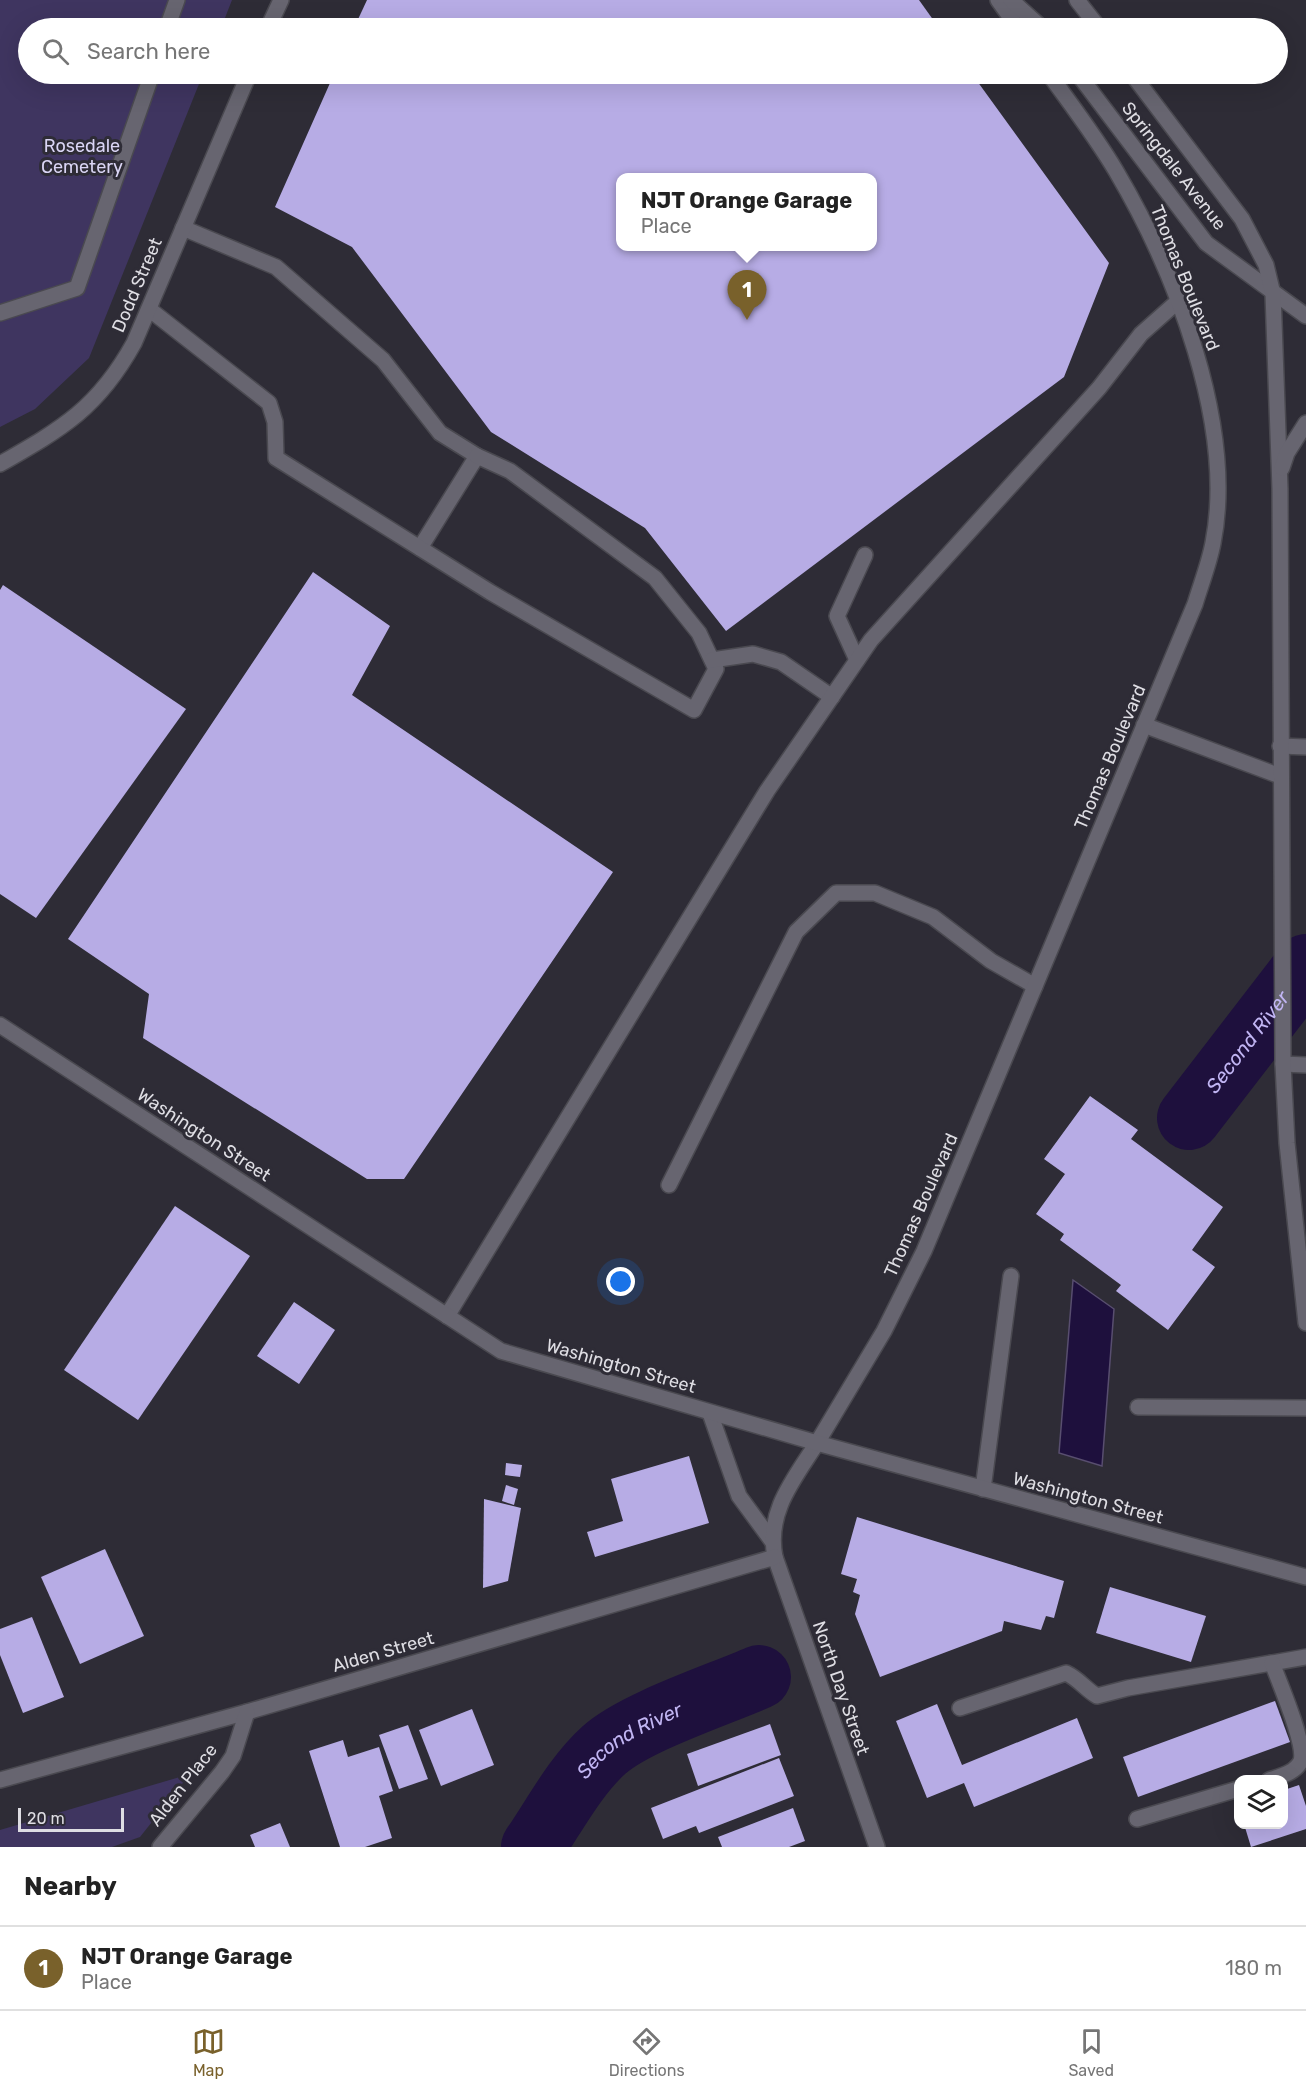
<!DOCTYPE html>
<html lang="en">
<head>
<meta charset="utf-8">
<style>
  :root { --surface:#fff; --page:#f2f2f2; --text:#222; --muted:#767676; --line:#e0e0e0; --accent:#79612b }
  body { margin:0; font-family:Rubik,sans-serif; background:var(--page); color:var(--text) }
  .controls { position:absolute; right:18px; bottom:18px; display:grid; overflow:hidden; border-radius:12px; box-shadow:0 6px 24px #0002 }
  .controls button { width:54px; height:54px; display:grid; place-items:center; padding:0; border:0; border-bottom:2px solid var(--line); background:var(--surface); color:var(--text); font:30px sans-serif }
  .scale { position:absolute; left:18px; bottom:15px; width:106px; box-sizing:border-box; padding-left:6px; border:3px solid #dedde3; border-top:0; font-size:16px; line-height:21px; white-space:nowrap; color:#dedde3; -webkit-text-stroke:4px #2e2c36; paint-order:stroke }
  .you { position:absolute; left:621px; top:1282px; width:21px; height:21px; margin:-15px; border:4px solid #fff; border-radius:50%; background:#1a73e8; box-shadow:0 0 0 9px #1a73e833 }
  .badge { display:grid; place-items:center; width:39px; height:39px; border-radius:50%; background:var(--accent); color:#fff; font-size:20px; font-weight:700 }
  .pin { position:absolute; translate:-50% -50px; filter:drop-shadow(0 2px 3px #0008) }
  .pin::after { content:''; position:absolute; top:32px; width:21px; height:18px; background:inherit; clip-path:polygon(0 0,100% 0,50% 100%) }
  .popup { position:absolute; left:616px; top:173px; width:261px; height:78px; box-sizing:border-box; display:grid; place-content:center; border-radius:12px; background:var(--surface); filter:drop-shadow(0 2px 4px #0005); font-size:20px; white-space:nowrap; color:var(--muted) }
  .popup b { font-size:22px; color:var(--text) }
  .popup::after { content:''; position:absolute; left:50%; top:100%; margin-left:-12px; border:12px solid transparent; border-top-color:var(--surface) }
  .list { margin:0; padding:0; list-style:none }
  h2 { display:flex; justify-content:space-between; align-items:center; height:78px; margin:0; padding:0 24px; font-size:26px }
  h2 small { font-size:20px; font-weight:400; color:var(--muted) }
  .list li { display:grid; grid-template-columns:39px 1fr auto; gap:18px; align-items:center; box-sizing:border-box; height:84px; padding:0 24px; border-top:2px solid var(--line) }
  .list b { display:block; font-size:22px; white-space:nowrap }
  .list p { margin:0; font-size:20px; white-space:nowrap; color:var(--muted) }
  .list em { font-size:20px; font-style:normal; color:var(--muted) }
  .icon { flex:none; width:33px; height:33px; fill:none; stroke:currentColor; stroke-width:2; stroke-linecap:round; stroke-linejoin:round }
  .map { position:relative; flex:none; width:1306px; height:1847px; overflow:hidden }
  .search { position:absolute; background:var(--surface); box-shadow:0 6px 24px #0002; left:18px; right:18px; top:18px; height:66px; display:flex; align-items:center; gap:15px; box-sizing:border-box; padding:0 21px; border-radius:33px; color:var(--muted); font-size:22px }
  .sheet { height:162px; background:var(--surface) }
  nav { display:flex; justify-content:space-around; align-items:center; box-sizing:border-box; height:84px; border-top:2px solid var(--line); background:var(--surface); font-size:16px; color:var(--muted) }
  nav a { display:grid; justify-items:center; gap:3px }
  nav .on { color:var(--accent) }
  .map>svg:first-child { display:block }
  .green { fill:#3f3560 }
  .water { fill:#1e103d; stroke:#584e6f; stroke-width:1.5 }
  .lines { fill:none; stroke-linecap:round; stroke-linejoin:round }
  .river { stroke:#1e103d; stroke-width:64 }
  .building { fill:#b7ace5; fill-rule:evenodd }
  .service-casing { stroke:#4a4950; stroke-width:18 }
  .minor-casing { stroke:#4a4950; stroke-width:18 }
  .tertiary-casing { stroke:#4a4950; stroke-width:18 }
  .secondary-casing { stroke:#4a4950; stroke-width:18 }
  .service { stroke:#676570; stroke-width:15 }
  .minor { stroke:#676570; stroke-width:15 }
  .tertiary { stroke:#676570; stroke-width:15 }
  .secondary { stroke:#676570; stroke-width:15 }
  .labels { text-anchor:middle; stroke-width:6; stroke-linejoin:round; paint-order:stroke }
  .park-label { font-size:18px; fill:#dad5f5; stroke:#2e2c36 }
  .street-label { font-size:18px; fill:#dedde3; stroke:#2e2c36 }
  .water-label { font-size:20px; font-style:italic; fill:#c1b5f3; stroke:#2e2c36 }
</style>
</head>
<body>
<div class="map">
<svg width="1306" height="1847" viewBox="0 0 1306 1847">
  <rect width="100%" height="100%" fill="#2e2c36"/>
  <!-- green -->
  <g class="green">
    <polygon points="0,0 232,0 221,28 28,28 28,74 203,74 89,358 35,409 0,427"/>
    <polygon points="190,1774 140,1837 112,1847 0,1847 0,1830"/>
  </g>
  <!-- water -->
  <polygon class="water" points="1073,1280 1114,1309 1102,1466 1059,1453"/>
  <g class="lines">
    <!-- river -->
    <g class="river">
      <path id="s1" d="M1189 1118 1306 966"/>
      <path id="s2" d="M533 1847C555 1815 575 1776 604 1750 635 1722 718 1695 759 1677"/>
    </g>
  </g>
  <!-- building -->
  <g class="building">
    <polygon points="367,0 919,0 939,28 354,28"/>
    <path d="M334 74H972L1109 263 1064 377 726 631 645 528 491 432 352 247 275 207ZM621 178H873V246H621Z"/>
    <polygon points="313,572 390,626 352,695 613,872 404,1179 367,1179 143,1038 149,994 68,939"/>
    <polygon points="3,585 186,709 36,918 0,894 0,590"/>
    <polygon points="1090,1096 1138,1130 1131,1139 1223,1207 1192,1250 1215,1267 1168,1330 1116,1291 1121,1285 1060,1240 1064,1234 1036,1214 1065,1174 1044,1159"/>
    <polygon points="175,1206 250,1256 138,1420 64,1370"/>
    <polygon points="294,1302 335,1330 299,1384 257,1356"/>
    <polygon points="689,1456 709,1523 595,1557 587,1532 623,1521 611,1479"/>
    <polygon points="506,1463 522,1465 520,1477 505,1475"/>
    <polygon points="506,1485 518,1489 514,1505 502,1501"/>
    <polygon points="484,1499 521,1508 508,1581 483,1588"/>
    <polygon points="857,1517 1064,1581 1054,1618 1046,1616 1041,1630 1004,1621 1002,1631 880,1677 855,1614 860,1595 853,1592 857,1579 841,1574"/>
    <polygon points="105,1549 144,1636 80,1664 41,1577"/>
    <polygon points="1110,1587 1206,1616 1191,1662 1096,1633"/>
    <polygon points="32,1617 64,1697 23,1713 0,1655 0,1629"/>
    <polygon points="1275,1701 1290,1742 1138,1797 1123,1757"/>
    <polygon points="937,1704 962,1765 1077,1718 1093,1758 974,1807 964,1783 927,1798 896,1721"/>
    <polygon points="472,1709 494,1765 441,1786 419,1730"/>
    <polygon points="770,1724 781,1755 698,1786 687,1754"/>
    <polygon points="408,1725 428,1779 399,1789 379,1735"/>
    <polygon points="343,1740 348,1757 379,1747 393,1791 379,1796 392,1838 365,1847 340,1847 309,1751"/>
    <polygon points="779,1758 794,1796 699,1833 696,1826 663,1839 651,1808"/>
    <polygon points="1299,1785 1306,1806 1306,1829 1251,1847 1244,1824 1284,1824 1284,1790"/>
    <polygon points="793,1808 805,1841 789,1847 722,1847 718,1837"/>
    <polygon points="280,1823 290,1847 255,1847 250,1835"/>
  </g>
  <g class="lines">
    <!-- service casing -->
    <g class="service-casing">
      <g id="service">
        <polyline points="167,28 177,0"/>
        <polyline points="183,228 276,267 383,360 440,433 477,456 420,548"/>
        <polyline points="149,309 269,403 275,422 276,458 490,592 694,710 716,669 699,633 655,578 510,471 477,456"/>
        <polyline points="0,313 77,288 152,74"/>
        <polyline points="712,660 753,654 781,662 832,697"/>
        <polyline points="857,660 837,616 865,555"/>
        <polyline points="1144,725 1280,776"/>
        <polyline points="1280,746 1306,747"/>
        <polyline points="1283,1064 1306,1065"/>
        <polyline points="669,1185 796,932 836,893 875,893 933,917 991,961 1035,986"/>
        <polyline points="447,1316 767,791 871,640 1099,388 1141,334 1177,302"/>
        <polyline points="1138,1407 1306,1408"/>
        <polyline points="983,1489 1011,1276"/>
        <path d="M960 1708 1066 1673C1079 1679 1085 1689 1097 1696L1128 1688 1306 1657"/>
        <path d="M1269 1780C1281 1776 1295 1773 1301 1761 1306 1745 1279 1681 1272 1663"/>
        <polyline points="1137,1819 1238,1789"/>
      </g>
    </g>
    <!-- minor casing -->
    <g class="minor-casing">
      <g id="minor">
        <polyline points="710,1413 739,1496 772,1541"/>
        <path d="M817 1443C794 1479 766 1512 775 1557L877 1847"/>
        <polyline points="0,1780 247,1712 775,1557"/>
        <polyline points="160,1847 222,1772 233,1756 247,1712"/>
      </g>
    </g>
    <!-- tertiary casing -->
    <g class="tertiary-casing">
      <g id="tertiary">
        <polyline points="998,0 1018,28"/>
        <polyline points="1011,0 1042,28"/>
        <polyline points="1077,0 1099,28"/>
        <polyline points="268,28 281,0"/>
        <polyline points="1078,74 1206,243 1306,316"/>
        <polyline points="1132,74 1242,219 1266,265 1273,294 1280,489 1283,1064 1287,1143 1306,1323"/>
        <path d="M0 464C63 428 98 408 134 343L249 74"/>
        <polyline points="1282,468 1287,453 1306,423"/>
        <path d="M817 1443 884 1331 924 1251 1195 604C1201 584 1209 564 1213 543 1236 426 1175 271 1116 171 1096 137 1072 106 1049 74"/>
      </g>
    </g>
    <!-- secondary casing -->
    <g class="secondary-casing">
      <polyline id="secondary" points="0,1025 501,1351 817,1443 1306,1577"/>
    </g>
    <!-- service -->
    <use href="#service" class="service"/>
    <!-- minor -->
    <use href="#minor" class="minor"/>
    <!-- tertiary -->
    <use href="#tertiary" class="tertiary"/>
    <!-- secondary -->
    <use href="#secondary" class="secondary"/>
  </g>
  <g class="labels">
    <!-- park labels -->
    <g class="park-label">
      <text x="82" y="152">Rosedale<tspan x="82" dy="21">Cemetery</tspan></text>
    </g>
    <!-- street labels -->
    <g class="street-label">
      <text transform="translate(1174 166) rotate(52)" y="6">Springdale Avenue</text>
      <text transform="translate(1185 278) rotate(68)" y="6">Thomas Boulevard</text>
      <text transform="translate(137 285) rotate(-67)" y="6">Dodd Street</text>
      <text transform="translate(1110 757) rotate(-67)" y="6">Thomas Boulevard</text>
      <text transform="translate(204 1135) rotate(33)" y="6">Washington Street</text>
      <text transform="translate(921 1205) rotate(-66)" y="6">Thomas Boulevard</text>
      <text transform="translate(621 1366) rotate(16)" y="6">Washington Street</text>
      <text transform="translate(1088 1498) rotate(15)" y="6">Washington Street</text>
      <text transform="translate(383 1652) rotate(-16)" y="6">Alden Street</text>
      <text transform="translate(841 1688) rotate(71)" y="6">North Day Street</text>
      <text transform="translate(183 1785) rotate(-52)" y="6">Alden Place</text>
    </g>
    <!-- water labels -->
    <g class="water-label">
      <text dy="7" stroke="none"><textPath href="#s1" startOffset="96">Second River</textPath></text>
      <text dy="7" stroke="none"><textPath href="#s2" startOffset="147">Second River</textPath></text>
    </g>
  </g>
</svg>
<div class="controls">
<button><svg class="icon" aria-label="layers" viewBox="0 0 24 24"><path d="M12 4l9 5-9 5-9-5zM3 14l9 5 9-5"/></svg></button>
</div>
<div class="scale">20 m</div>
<div class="you"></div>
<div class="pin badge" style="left:747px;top:320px">1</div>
<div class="popup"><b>NJT Orange Garage</b>Place</div>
<div class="search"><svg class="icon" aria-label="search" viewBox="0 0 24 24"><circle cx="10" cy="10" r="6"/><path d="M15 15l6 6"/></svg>Search here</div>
</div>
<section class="sheet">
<h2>Nearby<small></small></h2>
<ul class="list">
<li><span class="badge">1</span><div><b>NJT Orange Garage</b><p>Place</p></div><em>180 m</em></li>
</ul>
</section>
<nav>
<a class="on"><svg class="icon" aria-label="map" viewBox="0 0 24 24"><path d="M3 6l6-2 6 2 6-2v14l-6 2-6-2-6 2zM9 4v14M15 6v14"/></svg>Map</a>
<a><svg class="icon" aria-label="directions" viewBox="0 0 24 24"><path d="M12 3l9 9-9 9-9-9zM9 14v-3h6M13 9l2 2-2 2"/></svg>Directions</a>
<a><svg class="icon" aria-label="saved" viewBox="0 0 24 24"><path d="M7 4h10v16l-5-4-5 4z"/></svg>Saved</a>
</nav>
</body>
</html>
